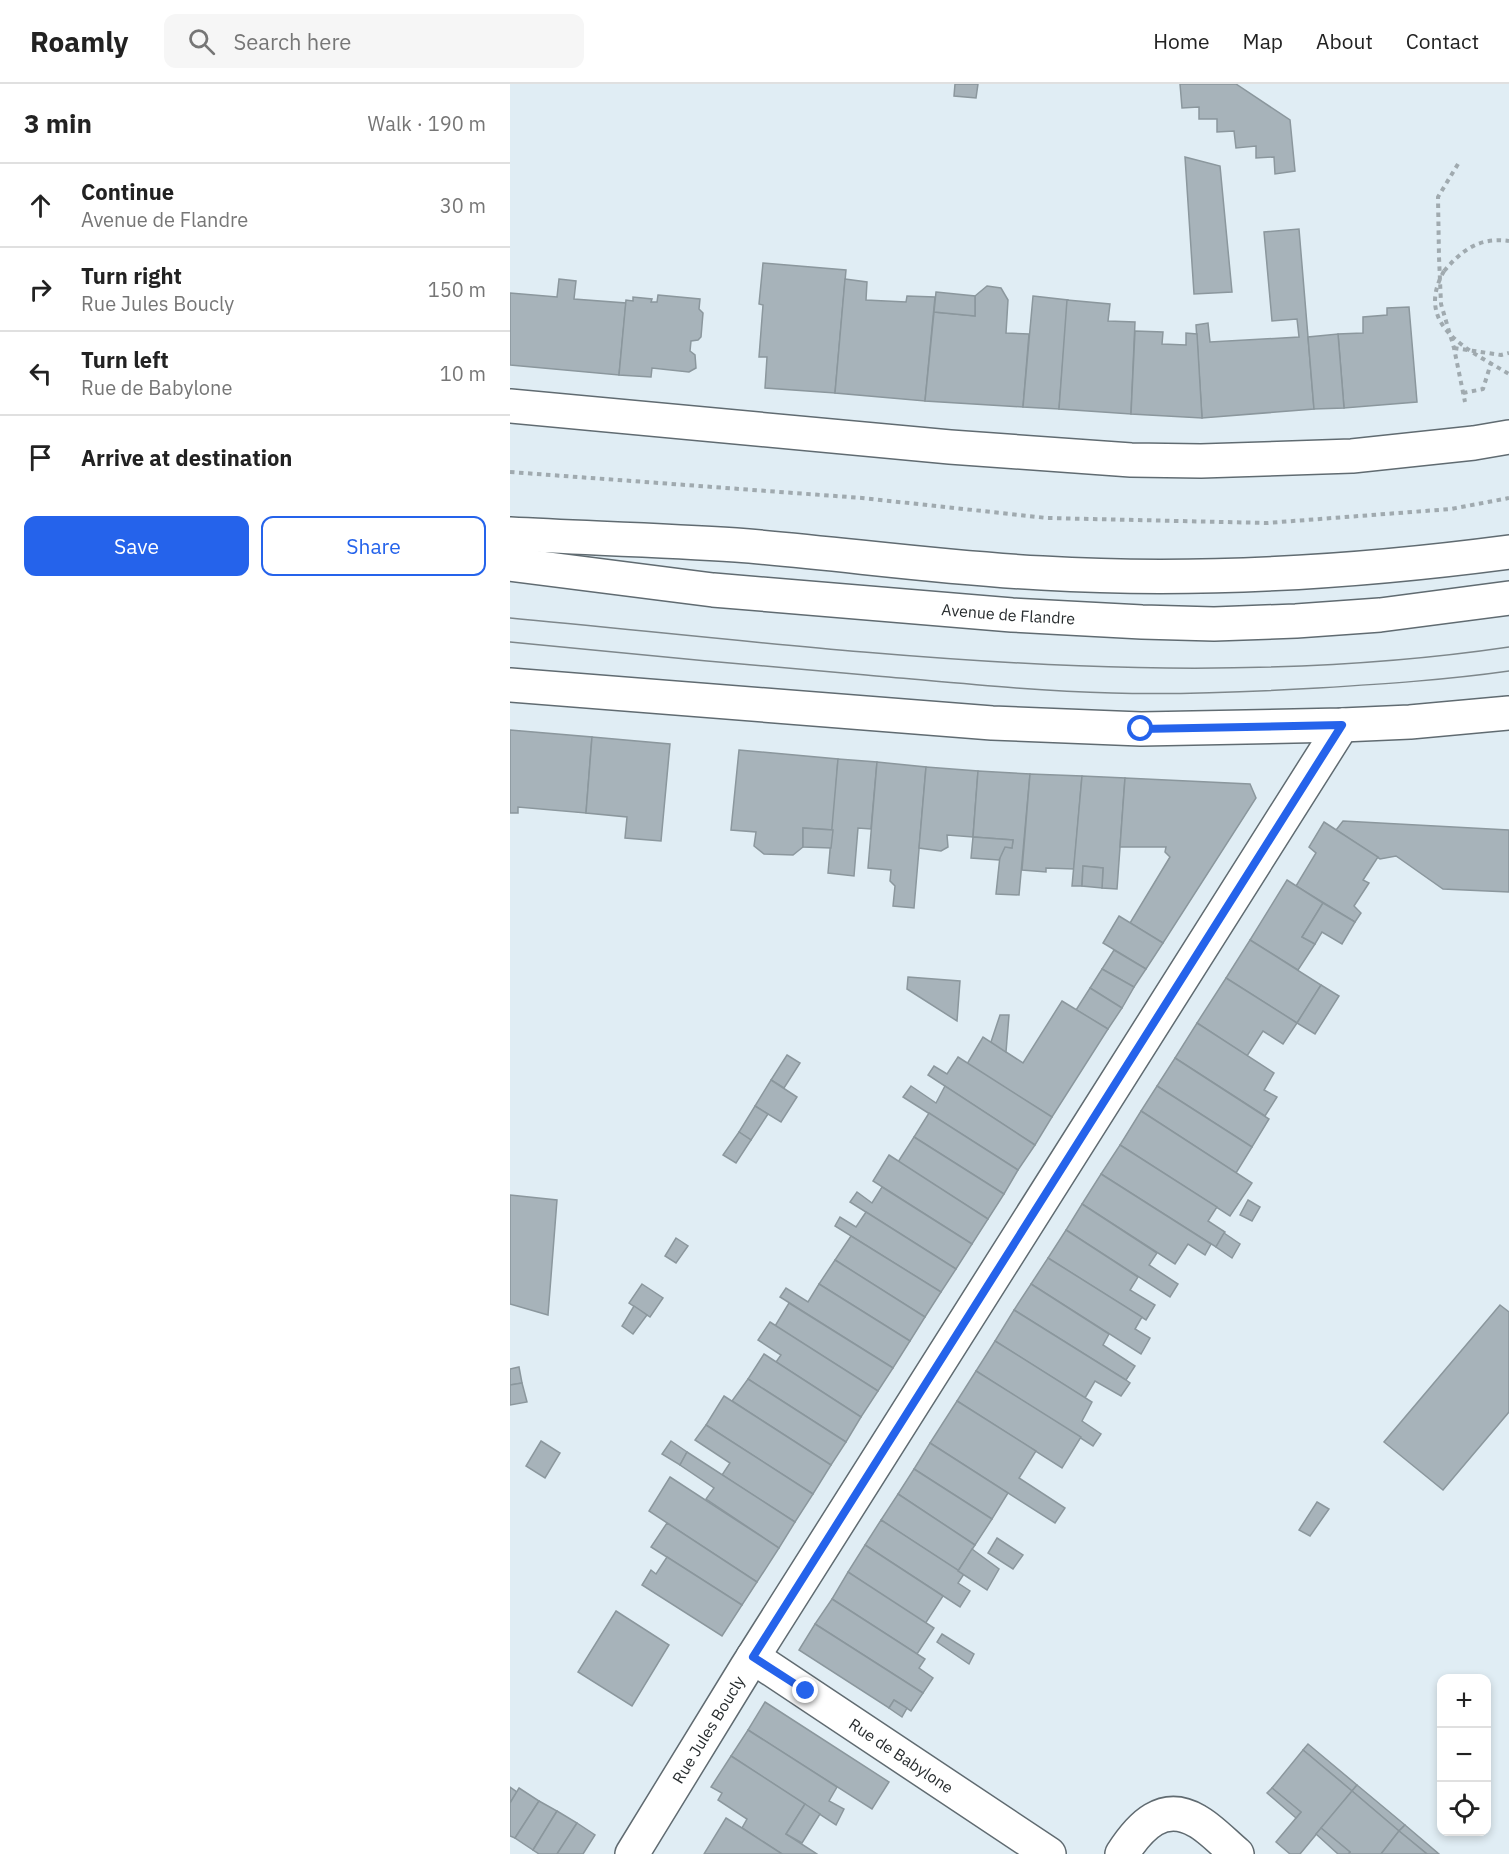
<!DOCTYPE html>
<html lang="en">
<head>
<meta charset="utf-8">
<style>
  :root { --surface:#fff; --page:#f6f6f6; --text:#222; --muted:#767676; --line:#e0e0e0; --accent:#2563eb }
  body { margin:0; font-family:"IBM Plex Sans",sans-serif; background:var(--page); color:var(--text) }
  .controls { position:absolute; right:18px; bottom:18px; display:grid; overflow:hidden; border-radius:12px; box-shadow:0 3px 9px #0003 }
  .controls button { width:54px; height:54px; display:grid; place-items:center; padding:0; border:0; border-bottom:2px solid var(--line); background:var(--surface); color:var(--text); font:30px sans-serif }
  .stop { position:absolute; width:18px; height:18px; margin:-14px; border:4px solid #2563eb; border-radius:50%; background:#fff }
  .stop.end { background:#2563eb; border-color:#fff; box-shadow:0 2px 6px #0008 }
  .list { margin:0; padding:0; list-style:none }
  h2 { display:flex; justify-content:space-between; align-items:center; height:78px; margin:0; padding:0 24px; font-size:26px }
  h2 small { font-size:20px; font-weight:400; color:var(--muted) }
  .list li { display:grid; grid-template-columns:39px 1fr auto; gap:18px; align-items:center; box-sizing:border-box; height:84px; padding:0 24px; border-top:2px solid var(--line) }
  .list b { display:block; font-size:22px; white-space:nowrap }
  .list p { margin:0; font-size:20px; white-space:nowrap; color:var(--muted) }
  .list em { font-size:20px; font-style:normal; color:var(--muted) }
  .actions { display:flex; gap:12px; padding:18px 24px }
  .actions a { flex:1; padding:14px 0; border:2px solid var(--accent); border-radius:12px; text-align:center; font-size:21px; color:var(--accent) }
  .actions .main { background:var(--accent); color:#fff }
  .icon { flex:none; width:33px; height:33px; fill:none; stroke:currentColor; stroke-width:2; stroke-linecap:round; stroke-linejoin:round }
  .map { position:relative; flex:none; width:999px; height:1770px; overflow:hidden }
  header { display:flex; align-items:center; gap:36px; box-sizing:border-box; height:84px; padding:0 30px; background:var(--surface); border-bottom:2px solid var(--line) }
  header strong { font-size:28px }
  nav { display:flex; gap:33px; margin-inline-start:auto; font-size:21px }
  .search { width:420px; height:54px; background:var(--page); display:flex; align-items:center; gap:15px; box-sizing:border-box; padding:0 21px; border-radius:12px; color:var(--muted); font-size:22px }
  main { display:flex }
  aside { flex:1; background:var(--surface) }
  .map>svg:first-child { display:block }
  .building { fill:#a7b3ba; stroke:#8b979d; stroke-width:1.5 }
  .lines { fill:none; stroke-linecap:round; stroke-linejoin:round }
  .minor-casing { stroke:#606b71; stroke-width:36 }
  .major-casing { stroke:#606b71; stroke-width:36 }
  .path { stroke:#a0aaaf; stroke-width:4; stroke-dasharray:4.5 4.5; stroke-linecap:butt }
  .minor { stroke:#fff; stroke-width:33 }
  .major { stroke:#fff; stroke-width:33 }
  .tram { stroke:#7e878b; stroke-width:1.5 }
  .path-bridge { stroke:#a0aaaf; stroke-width:4; stroke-dasharray:4.5 4.5; stroke-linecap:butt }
  .route { stroke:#2563eb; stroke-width:8 }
  .labels { text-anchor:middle; stroke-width:4.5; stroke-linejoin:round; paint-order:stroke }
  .street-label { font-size:16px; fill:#282d2f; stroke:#e0edf4 }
</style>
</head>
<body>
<header>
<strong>Roamly</strong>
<div class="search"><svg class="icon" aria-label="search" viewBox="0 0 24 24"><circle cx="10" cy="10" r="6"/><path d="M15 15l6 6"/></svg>Search here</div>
<nav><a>Home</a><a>Map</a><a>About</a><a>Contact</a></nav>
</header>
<main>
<aside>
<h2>3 min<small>Walk · 190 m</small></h2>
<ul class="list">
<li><svg class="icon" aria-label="ahead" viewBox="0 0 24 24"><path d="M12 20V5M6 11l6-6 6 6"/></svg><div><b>Continue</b><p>Avenue de Flandre</p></div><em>30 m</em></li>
<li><svg class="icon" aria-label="right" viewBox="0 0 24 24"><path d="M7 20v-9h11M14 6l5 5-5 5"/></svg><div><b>Turn right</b><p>Rue Jules Boucly</p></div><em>150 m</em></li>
<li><svg class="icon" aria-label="left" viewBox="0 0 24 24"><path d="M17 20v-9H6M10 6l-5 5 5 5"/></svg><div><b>Turn left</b><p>Rue de Babylone</p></div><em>10 m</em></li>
<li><svg class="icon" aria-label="arrive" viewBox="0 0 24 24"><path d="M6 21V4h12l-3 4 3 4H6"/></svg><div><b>Arrive at destination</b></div></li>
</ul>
<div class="actions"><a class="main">Save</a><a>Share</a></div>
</aside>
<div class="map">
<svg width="999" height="1770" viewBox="0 0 999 1770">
  <rect width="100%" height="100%" fill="#e0edf4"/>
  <!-- building -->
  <g class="building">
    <polygon points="445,0 468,0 466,14 444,12"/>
    <polygon points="670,0 726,0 780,36 785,87 765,90 764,73 746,74 746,62 726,64 724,47 707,48 707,35 689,35 689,23 672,24"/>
    <polygon points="675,73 710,82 722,208 684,210"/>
    <polygon points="789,145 804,325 692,334 686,241 698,239 700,258 789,253 787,235 762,237 754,148"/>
    <polygon points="253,179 336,186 325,309 255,304 257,273 249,273 253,221 249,220"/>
    <polygon points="49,195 66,197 64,215 116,219 109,291 0,281 0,209 47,213"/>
    <polygon points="335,195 357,198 356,216 396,218 397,212 425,213 415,317 325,309"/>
    <polygon points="477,202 491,204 498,216 496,249 519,250 513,323 415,317 424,228 465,232 465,212"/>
    <polygon points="426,208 465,212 465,232 424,228"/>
    <polygon points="148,211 190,215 189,225 193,229 191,253 188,256 181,257 180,267 185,271 186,284 179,288 142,284 141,293 109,291 116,216 123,217 123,213 142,215 141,218 147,218"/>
    <polygon points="523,212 558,216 549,325 513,323"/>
    <polygon points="557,216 600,220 598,237 625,238 621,330 549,325"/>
    <polygon points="899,223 907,318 834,324 828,250 853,249 853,233 877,231 877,224"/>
    <polygon points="625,247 653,248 652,260 676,261 676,249 687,250 692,334 621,330"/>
    <polygon points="828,250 834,324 804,325 798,253"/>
    <polygon points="0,646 82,653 76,729 8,723 8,729 0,729"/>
    <polygon points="82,653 160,660 151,757 115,754 117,733 76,729"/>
    <polygon points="229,666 328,675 323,746 293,744 293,763 283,771 254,770 244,762 246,748 221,746"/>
    <polygon points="328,675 367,678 361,745 348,744 344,792 318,789"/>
    <polygon points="367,678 416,683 404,824 383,822 385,802 380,797 381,786 358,784"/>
    <polygon points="416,683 468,687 463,753 437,751 438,763 431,767 409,764"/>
    <polygon points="468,687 520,690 509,811 486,810 490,772 495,763 502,764 503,756 463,753"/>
    <polygon points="520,690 572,692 564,785 536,784 536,788 512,786"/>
    <polygon points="572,692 615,694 607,805 592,804 593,784 573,782 572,802 562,802"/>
    <polygon points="615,694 740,700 746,714 653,859 620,839 660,773 655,768 656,763 610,763"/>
    <polygon points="833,737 999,746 999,808 933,805 886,772 870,775 826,746"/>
    <polygon points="814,738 868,773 853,796 859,799 844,822 851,829 845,838 786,802 806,769 799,763"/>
    <polygon points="293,744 323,746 321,764 293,763"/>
    <polygon points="463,753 503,756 502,764 495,763 489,776 461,774"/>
    <polygon points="573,782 593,784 592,804 572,802"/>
    <polygon points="777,796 813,819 792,853 805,860 788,886 740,856"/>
    <polygon points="813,819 845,838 832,860 812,848 805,860 792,853"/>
    <polygon points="609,832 653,859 636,885 593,859"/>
    <polygon points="740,856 811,901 787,939 716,894"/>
    <polygon points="604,866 636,885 624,903 592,885"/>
    <polygon points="592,885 624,903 612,924 580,904"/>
    <polygon points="398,893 450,897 447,937 397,905"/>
    <polygon points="716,894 787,939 773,960 753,947 737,972 687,939"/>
    <polygon points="811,901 829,912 805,950 787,939"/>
    <polygon points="580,904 612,924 598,945 566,926"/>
    <polygon points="552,917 598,945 542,1033 457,980 473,953 513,979"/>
    <polygon points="490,931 499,931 496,968 481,958"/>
    <polygon points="687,939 764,989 754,1006 767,1013 755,1032 665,974"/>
    <polygon points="277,971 290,979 274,1004 261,996"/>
    <polygon points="448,973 542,1033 525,1061 418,991 424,982 437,990"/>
    <polygon points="665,974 759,1035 742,1063 647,1002"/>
    <polygon points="261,996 287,1013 271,1038 245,1022"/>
    <polygon points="401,1002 426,1019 435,1002 525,1061 508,1086 393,1013"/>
    <polygon points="647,1002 742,1063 726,1089 631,1027"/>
    <polygon points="245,1022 258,1030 241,1056 229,1048"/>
    <polygon points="631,1027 742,1099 720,1132 610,1061"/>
    <polygon points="419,1029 508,1086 494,1110 404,1053"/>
    <polygon points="229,1048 241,1056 226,1079 213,1071"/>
    <polygon points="404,1053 494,1110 478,1135 388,1078"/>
    <polygon points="610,1061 707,1123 698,1137 715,1148 706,1163 591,1090"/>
    <polygon points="379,1071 478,1135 462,1160 363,1097"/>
    <polygon points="591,1090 701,1160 695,1171 678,1160 665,1180 572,1120"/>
    <polygon points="372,1103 462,1160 446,1185 340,1118 347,1108 362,1119"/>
    <polygon points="0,1111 47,1116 38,1231 0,1220"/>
    <polygon points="738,1116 750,1123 742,1137 730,1131"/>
    <polygon points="572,1120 647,1169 639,1181 668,1200 660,1213 556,1146"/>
    <polygon points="356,1128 446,1185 431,1208 325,1142 330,1133 346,1143"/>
    <polygon points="556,1146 628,1193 620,1206 645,1221 636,1236 538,1174"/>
    <polygon points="714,1149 730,1160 722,1174 706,1163"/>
    <polygon points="341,1152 431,1208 415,1233 325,1176"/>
    <polygon points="166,1154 178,1162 166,1179 155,1172"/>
    <polygon points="538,1174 632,1233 625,1245 640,1254 631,1270 521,1200"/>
    <polygon points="325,1176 415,1233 400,1257 309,1200"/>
    <polygon points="132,1200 153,1214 140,1233 119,1219"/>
    <polygon points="309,1200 400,1257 383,1284 270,1213 276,1204 298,1218"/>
    <polygon points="521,1200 599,1250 593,1261 625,1282 616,1296 504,1226"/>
    <polygon points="279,1219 383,1284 368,1307 265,1242"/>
    <polygon points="990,1221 999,1228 999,1328 933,1406 874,1358"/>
    <polygon points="124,1222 137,1231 123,1250 112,1242"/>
    <polygon points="504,1226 616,1296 620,1299 611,1312 585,1297 575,1314 485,1257"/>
    <polygon points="260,1238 368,1307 351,1333 266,1278 271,1271 248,1256"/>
    <polygon points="485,1257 582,1318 572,1337 591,1350 583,1362 466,1287"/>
    <polygon points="254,1270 351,1333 336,1358 238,1295"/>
    <polygon points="9,1283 12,1299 0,1301 0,1285"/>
    <polygon points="466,1287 571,1353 552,1384 447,1317"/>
    <polygon points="238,1295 336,1358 321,1381 222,1317"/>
    <polygon points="12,1299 17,1318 0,1321 0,1301"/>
    <polygon points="214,1312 321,1381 303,1410 196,1341"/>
    <polygon points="447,1317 526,1367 509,1394 555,1424 545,1439 420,1359"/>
    <polygon points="196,1341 303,1410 285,1438 212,1391 220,1379 185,1356"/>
    <polygon points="31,1357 50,1369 35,1394 16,1382"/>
    <polygon points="161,1357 177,1368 170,1381 152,1370"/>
    <polygon points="420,1359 498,1409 482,1435 404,1385"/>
    <polygon points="177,1368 285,1438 269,1464 196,1415 204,1404 170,1381"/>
    <polygon points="404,1385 482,1435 465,1461 388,1410"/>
    <polygon points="160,1393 269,1464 247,1498 139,1427"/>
    <polygon points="388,1410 465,1461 448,1487 371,1436"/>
    <polygon points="807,1418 819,1425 800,1452 789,1446"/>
    <polygon points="371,1436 454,1490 448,1499 460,1507 450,1523 355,1461"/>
    <polygon points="157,1439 247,1498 232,1521 141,1463"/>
    <polygon points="487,1454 513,1471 503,1485 478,1469"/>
    <polygon points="355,1461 433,1512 415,1540 338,1488"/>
    <polygon points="462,1465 489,1485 477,1506 448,1487"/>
    <polygon points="157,1473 232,1521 212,1552 132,1501 141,1486 146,1490"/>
    <polygon points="338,1488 424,1544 407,1570 322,1515"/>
    <polygon points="322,1515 415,1575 409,1584 423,1594 413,1609 305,1540"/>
    <polygon points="106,1527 159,1561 122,1622 68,1588"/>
    <polygon points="305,1540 413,1609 401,1627 384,1616 379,1624 289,1566"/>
    <polygon points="432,1550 464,1570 459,1580 427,1558"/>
    <polygon points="384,1616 397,1624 392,1633 379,1624"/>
    <polygon points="255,1618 379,1698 362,1725 238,1646"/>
    <polygon points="238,1646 327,1703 319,1717 334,1725 326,1741 221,1672"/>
    <polygon points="798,1660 847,1701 842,1707 793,1666"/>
    <polygon points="793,1666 842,1707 790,1770 780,1770 766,1758 791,1728 762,1704"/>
    <polygon points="221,1672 295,1720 276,1750 307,1770 272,1770 232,1744 237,1735 208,1716 212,1709 201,1703"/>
    <polygon points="847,1701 895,1741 889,1747 842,1707"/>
    <polygon points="0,1703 7,1708 0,1719"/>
    <polygon points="9,1704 29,1717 5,1754 0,1752 0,1719"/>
    <polygon points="762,1704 791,1728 786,1734 757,1709"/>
    <polygon points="842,1707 889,1747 871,1770 838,1770 840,1768 811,1744"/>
    <polygon points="29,1717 47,1727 23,1766 5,1754"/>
    <polygon points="295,1720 310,1730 292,1759 276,1750"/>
    <polygon points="47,1727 67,1739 47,1770 29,1770 23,1766"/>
    <polygon points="216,1734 232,1744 272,1770 194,1770"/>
    <polygon points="67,1739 85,1751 73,1770 47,1770"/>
    <polygon points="895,1741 929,1770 917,1770 889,1747"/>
    <polygon points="811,1744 840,1768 838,1770 828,1770 806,1750"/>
    <polygon points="889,1747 917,1770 871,1770"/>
  </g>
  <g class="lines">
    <!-- minor casing -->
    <g class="minor-casing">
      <g id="minor">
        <polyline points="0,322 440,363 621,376 691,377 842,372 964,359 999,353"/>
        <polyline points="0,601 482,639 631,645 832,641 900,638 999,629"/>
        <path id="s1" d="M243 1573 539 1770"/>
        <path id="s2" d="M122 1770 236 1584 832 641"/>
        <path d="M612 1770C630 1742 653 1717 687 1737 700 1744 715 1760 727 1770"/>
      </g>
    </g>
    <!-- major casing -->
    <g class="major-casing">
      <g id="major">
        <path d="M0 450C75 454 151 456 226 461 328 469 430 484 532 489 685 498 847 488 999 468"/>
        <path id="s3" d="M0 480 203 506 502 531 632 538 704 540 786 537 870 531 999 514"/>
      </g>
    </g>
    <!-- path -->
    <g class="path">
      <polyline points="948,80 928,113 929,173 931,220 944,264 955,318"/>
      <path d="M934 187C953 165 970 153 999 157"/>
      <polyline points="944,264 991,271 999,269"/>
      <polyline points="953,309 973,305 981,279"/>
      <polyline points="0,388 352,414 537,434 757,439 941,425 999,414"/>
    </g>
    <!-- minor -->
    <use href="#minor" class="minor"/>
    <!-- major -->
    <use href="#major" class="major"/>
    <!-- tram -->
    <g class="tram">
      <path d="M0 534C331 565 667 612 999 563"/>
      <path d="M0 558C119 570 237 581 356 591 438 598 520 607 602 609 671 611 740 608 808 604 872 600 936 596 999 587"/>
    </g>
    <!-- path-bridge -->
    <path class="path-bridge" d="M934 187C903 242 959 266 999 290"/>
  </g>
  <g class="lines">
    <!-- route -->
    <polyline class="route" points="296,1607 243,1573 832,641 631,645"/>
  </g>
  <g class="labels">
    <!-- street labels -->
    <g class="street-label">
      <text dy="6" stroke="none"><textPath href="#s3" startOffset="501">Avenue de Flandre</textPath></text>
      <text dy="6" stroke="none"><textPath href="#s2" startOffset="146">Rue Jules Boucly</textPath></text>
      <text dy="6" stroke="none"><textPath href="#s1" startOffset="178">Rue de Babylone</textPath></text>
    </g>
  </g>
</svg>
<div class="controls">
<button>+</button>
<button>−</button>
<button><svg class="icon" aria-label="locate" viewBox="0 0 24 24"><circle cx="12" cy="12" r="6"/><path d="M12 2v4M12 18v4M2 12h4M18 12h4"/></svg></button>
</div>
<div class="stop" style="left:631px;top:645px"></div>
<div class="stop end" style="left:296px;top:1607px"></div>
</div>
</main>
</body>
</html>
